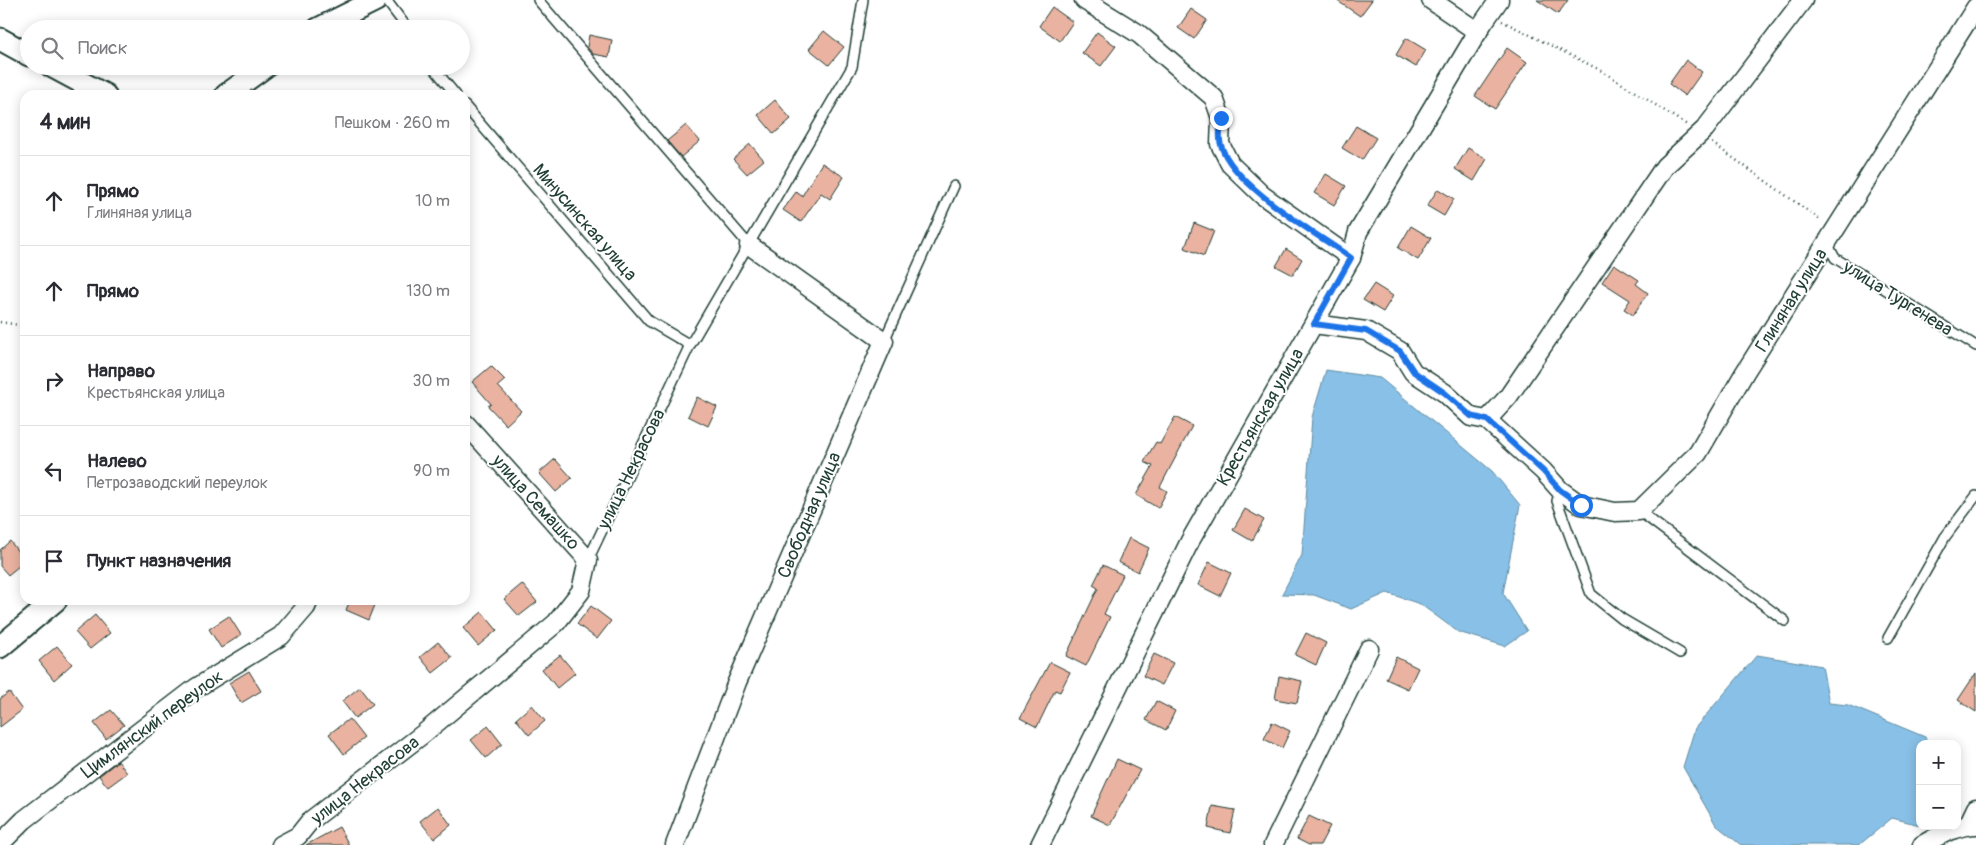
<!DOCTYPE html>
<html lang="ru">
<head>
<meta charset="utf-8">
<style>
  :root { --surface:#fff; --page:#f2f2f3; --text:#2b2b33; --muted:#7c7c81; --line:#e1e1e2 }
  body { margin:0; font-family:Pangolin,sans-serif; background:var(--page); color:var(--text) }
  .controls { position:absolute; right:15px; bottom:15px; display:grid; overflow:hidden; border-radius:10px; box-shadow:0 2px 12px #0003 }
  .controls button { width:45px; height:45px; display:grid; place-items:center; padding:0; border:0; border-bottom:1px solid var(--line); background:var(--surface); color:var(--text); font:25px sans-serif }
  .stop { position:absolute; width:15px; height:15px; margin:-11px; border:4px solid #1a73e8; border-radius:50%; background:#fff }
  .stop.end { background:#1a73e8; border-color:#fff; box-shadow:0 1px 5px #0008 }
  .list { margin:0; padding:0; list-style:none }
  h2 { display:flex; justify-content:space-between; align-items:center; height:65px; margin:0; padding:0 20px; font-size:21px }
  h2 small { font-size:16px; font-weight:400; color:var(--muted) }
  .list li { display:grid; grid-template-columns:32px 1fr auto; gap:15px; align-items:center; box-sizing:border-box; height:90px; padding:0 20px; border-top:1px solid var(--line) }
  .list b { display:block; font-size:19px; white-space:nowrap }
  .list p { margin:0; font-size:16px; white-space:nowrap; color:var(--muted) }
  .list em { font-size:16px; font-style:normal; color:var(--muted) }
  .icon { flex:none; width:28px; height:28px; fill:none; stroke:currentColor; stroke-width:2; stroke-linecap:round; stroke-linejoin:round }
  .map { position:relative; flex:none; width:1976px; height:845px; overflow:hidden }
  .search { position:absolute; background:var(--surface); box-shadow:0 2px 12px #0003; left:20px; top:20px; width:450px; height:55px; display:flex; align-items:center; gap:12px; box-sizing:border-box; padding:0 18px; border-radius:28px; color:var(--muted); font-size:19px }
  .panel { position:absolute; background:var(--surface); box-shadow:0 2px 12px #0003; left:20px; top:90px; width:450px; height:515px; border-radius:15px }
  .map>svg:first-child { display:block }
  .water { fill:#89c0e7; stroke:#5f8c9f }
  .building { fill:#eab2a0; stroke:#1f3d34 }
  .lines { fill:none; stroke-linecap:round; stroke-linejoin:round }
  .service-casing { stroke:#1f3d34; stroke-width:12 }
  .minor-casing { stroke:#1f3d34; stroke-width:21 }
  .tertiary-casing { stroke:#1f3d34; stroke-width:25 }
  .path { stroke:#1f3d34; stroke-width:2.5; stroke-dasharray:1 4; stroke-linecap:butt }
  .service { stroke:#fff; stroke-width:9 }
  .minor { stroke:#fff; stroke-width:18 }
  .tertiary { stroke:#fff; stroke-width:21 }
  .route { stroke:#1a73e8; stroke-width:6 }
  .labels { text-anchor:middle; stroke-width:4; stroke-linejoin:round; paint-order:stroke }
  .street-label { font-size:18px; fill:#1f3d34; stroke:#fff }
</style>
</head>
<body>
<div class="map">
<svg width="1976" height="845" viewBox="0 0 1976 845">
  <rect width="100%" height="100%" fill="#fff"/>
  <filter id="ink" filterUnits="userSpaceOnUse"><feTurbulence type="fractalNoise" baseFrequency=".02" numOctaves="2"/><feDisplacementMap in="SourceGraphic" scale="10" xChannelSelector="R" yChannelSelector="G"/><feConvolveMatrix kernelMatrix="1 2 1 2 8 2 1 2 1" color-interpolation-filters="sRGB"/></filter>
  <g filter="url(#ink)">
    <!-- water -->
    <g class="water">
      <polygon points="1326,370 1380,378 1492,471 1520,505 1503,593 1527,631 1505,646 1458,632 1420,604 1387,593 1351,609 1314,595 1282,594 1302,555 1312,417"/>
      <polygon points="1757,655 1822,666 1829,703 1848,705 1925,737 1929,744 1920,744 1920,825 1892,818 1859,845 1741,845 1716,825 1683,767 1695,728"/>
    </g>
    <!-- building -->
    <g class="building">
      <polygon points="1336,0 1372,0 1360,16"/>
      <polygon points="1537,0 1568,0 1558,14"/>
      <polygon points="1052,7 1073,22 1060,41 1039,26"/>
      <polygon points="1191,9 1207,20 1194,39 1178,28"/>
      <polygon points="824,31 844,47 829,65 809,49"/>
      <polygon points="1097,32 1116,46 1101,66 1082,53"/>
      <polygon points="589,35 612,40 609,57 593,54 587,47"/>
      <polygon points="1406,38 1426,50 1416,67 1396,55"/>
      <polygon points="1507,48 1527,62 1495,109 1475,96"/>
      <polygon points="1686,60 1702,72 1685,96 1669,84"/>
      <polygon points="775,100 791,119 774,134 758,115"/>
      <polygon points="686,125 700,141 681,157 667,141"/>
      <polygon points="1356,126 1376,138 1362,160 1342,148"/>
      <polygon points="750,144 764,160 747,174 733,159"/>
      <polygon points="1468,148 1487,159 1474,181 1455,169"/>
      <polygon points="822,163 844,177 830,199 821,193 801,222 783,210 796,192 802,196"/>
      <polygon points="1326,174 1346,186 1334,205 1314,193"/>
      <polygon points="1438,189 1454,199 1444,216 1427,206"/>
      <polygon points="1194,223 1214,231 1204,256 1185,248"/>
      <polygon points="1411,226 1431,238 1418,260 1398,248"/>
      <polygon points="1286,249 1302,259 1293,275 1276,266"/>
      <polygon points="1614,264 1639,280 1636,284 1648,293 1633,315 1624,309 1630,300 1602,282"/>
      <polygon points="1374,284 1393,296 1383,312 1363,300"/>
      <polygon points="491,366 505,380 498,386 521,411 506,425 488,406 491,404 472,382"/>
      <polygon points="697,397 717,407 708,426 688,416"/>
      <polygon points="1175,417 1192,426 1160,487 1167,491 1158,508 1136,495 1153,466 1144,462 1156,442 1160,444"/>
      <polygon points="555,459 572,478 556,492 539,473"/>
      <polygon points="1245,509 1264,520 1252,541 1233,530"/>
      <polygon points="1129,538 1149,548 1138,572 1118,562"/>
      <polygon points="10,541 25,561 8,575 0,566 0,550"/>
      <polygon points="1209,562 1231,573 1220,596 1198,585"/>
      <polygon points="1103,565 1123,575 1104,614 1110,617 1086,666 1066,656 1098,588 1093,585"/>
      <polygon points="522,584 537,602 519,616 504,599"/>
      <polygon points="350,600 377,600 369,620 346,610"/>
      <polygon points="591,606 611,621 597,639 577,624"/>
      <polygon points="482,612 497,630 478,646 463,628"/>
      <polygon points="95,615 110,633 90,649 75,632"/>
      <polygon points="229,616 241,635 221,648 209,629"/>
      <polygon points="1306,633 1326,643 1316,665 1295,655"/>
      <polygon points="438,642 452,658 433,673 420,657"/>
      <polygon points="57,646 72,664 54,680 39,661"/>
      <polygon points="1154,654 1173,663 1162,685 1143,676"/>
      <polygon points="560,655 575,673 557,688 542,669"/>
      <polygon points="1396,657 1418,668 1408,689 1386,679"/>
      <polygon points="1050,662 1070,672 1060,692 1055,690 1037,727 1020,718"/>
      <polygon points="249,671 261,691 241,703 229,683"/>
      <polygon points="1976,673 1976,712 1958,700"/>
      <polygon points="1279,676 1302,681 1297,703 1275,699"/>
      <polygon points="360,687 373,704 355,718 342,701"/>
      <polygon points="9,692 22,710 0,727 0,699"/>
      <polygon points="1156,701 1175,711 1166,730 1146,720"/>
      <polygon points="532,705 545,721 529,735 516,719"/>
      <polygon points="111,710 124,725 106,739 94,723"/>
      <polygon points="349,719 364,738 344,754 329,734"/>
      <polygon points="1272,722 1290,731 1282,748 1264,739"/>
      <polygon points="488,726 502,744 486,758 471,740"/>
      <polygon points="1117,759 1140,770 1110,825 1091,816"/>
      <polygon points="118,761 127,773 108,787 99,776"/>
      <polygon points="1212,806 1235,810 1230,833 1208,828"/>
      <polygon points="438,807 451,825 434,839 420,821"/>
      <polygon points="1309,816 1330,826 1320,845 1309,845 1297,839"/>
      <polygon points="339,827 349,845 306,845"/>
    </g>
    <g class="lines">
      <!-- service casing -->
      <g class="service-casing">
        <g id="service">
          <polyline points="386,0 408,29"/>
          <polyline points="538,0 749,245"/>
          <polyline points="432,66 456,95"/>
          <polyline points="465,106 649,321 690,345"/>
          <polyline points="1827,243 1835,258 1976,346"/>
          <polyline points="884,341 954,186"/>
          <polyline points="1560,490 1557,501 1591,594 1622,619 1680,653"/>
          <polyline points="1639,511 1785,621"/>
          <polyline points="588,560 690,345 852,67 863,0"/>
          <polyline points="1888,638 1945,537 1976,496"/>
        </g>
      </g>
      <!-- minor casing -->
      <g class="minor-casing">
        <g id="minor">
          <polyline points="1084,0 1139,34 1214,98 1221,118 1220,144 1230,164 1262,195 1351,258"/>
          <polyline points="1431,0 1478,32"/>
          <polyline points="1314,324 1366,331 1400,351 1413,372 1445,393 1471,417 1487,420 1543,471 1560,490 1581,505 1615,512 1639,511 1698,453 1745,372 1976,7"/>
          <polyline points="1487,420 1508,397 1665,166 1705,129 1803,0"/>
          <polyline points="1968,825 1976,808"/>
          <polyline points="0,844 24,820 196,688 281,636 306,607 309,600"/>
          <polyline points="281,845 298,836 310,821 423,734 556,623 581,591 588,560 465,423"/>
          <polyline points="675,845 737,682 884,341 749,245"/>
          <polyline points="1040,845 1190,541 1351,258 1358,232 1483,23 1499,0"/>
          <polyline points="1273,845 1369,649"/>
          <path d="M1922 845C1938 836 1957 825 1976 825"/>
        </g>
      </g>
      <!-- tertiary casing -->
      <g class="tertiary-casing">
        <g id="tertiary">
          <polyline points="318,29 376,0"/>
          <polyline points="0,39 29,55"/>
          <polyline points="51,66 105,95"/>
          <polyline points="226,95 266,66"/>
          <polyline points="0,647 56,600"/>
        </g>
      </g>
      <!-- path -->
      <g class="path">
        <polyline points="1502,21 1602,71 1687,125"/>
        <polyline points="1712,143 1822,221"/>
        <polyline points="0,322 25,326"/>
      </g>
      <!-- service -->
      <use href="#service" class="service"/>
      <!-- minor -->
      <use href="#minor" class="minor"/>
      <!-- tertiary -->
      <use href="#tertiary" class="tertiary"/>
    </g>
  </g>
  <g class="lines" filter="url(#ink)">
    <!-- route -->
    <path class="route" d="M1221 118C1221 126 1218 137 1221 145 1233 186 1316 233 1351 258L1314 324 1366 331 1400 351 1414 372 1445 393 1471 416 1487 420 1543 471 1560 490 1581 505"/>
  </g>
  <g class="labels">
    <!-- street labels -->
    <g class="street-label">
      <text transform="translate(585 222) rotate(49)" y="6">Минусинская улица</text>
      <text transform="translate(1898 298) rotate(32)" y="6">улица Тургенева</text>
      <text transform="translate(1791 300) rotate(-58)" y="6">Глиняная улица</text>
      <text transform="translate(1260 417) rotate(-60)" y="6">Крестьянская улица</text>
      <text transform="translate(631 469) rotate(-64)" y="6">улица Некрасова</text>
      <text transform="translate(536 502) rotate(48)" y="6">улица Семашко</text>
      <text transform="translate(809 515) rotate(-67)" y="6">Свободная улица</text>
      <text transform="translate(152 724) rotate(-36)" y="6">Цимлянский переулок</text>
      <text transform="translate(365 780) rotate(-38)" y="6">улица Некрасова</text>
    </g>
  </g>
</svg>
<div class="controls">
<button>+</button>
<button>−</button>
</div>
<div class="stop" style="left:1581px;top:505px"></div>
<div class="stop end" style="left:1221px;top:118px"></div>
<div class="search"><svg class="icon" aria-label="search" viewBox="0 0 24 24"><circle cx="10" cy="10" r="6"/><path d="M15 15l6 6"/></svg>Поиск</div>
<section class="panel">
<h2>4 мин<small>Пешком · 260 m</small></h2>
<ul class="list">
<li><svg class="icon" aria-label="ahead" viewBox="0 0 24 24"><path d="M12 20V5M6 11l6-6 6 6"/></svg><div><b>Прямо</b><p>Глиняная улица</p></div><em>10 m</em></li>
<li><svg class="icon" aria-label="ahead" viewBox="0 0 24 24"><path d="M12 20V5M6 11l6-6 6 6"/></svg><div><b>Прямо</b></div><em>130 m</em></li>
<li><svg class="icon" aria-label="right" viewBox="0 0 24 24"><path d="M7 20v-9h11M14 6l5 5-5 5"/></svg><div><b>Направо</b><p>Крестьянская улица</p></div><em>30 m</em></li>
<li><svg class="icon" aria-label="left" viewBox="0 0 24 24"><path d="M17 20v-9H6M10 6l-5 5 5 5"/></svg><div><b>Налево</b><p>Петрозаводский переулок</p></div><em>90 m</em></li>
<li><svg class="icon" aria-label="arrive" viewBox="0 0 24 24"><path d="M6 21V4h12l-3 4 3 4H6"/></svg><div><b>Пункт назначения</b></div></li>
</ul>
</section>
</div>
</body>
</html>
